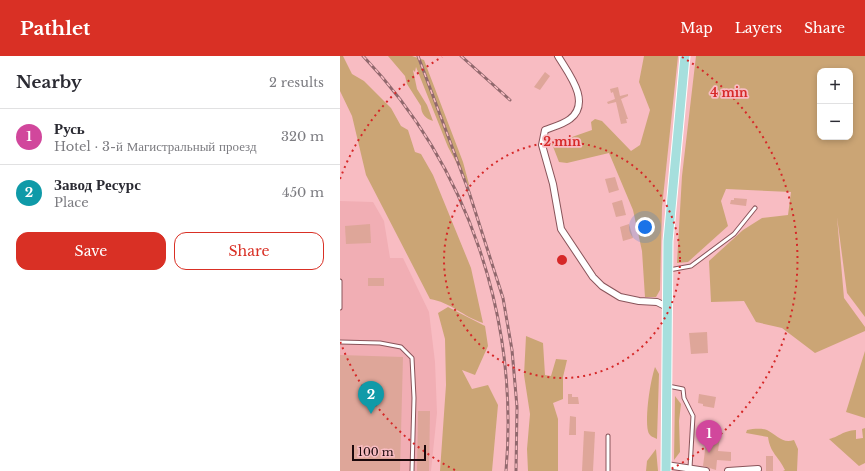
<!DOCTYPE html>
<html lang="en">
<head>
<meta charset="utf-8">
<style>
  :root { --surface:#fff; --page:#f2f2f3; --text:#2b2b33; --muted:#7c7c81; --line:#e1e1e2; --accent:#d93025 }
  body { margin:0; font-family:"Libre Baskerville",serif; background:var(--page); color:var(--text) }
  .controls { position:absolute; right:12px; top:12px; display:grid; overflow:hidden; border-radius:8px; box-shadow:0 2px 6px #0003 }
  .controls button { width:36px; height:36px; display:grid; place-items:center; padding:0; border:0; border-bottom:1px solid var(--line); background:var(--surface); color:var(--text); font:20px sans-serif }
  .scale { position:absolute; left:12px; bottom:10px; width:74px; box-sizing:border-box; padding-left:4px; border:2px solid #1c080b; border-top:0; font-size:11px; line-height:14px; white-space:nowrap; color:#1c080b; -webkit-text-stroke:3px #f8bcc2; paint-order:stroke }
  .you { position:absolute; left:305px; top:171px; width:14px; height:14px; margin:-10px; border:3px solid #fff; border-radius:50%; background:#1a73e8; box-shadow:0 0 0 6px #1a73e833 }
  .badge { display:grid; place-items:center; width:26px; height:26px; border-radius:50%; background:var(--accent); color:#fff; font-size:13px; font-weight:700 }
  .pin { position:absolute; translate:-50% -33px; filter:drop-shadow(0 1px 2px #0008) }
  .pin::after { content:''; position:absolute; top:21px; width:14px; height:12px; background:inherit; clip-path:polygon(0 0,100% 0,50% 100%) }
  .list { margin:0; padding:0; list-style:none }
  h2 { display:flex; justify-content:space-between; align-items:center; height:52px; margin:0; padding:0 16px; font-size:17px }
  h2 small { font-size:13px; font-weight:400; color:var(--muted) }
  .list li { display:grid; grid-template-columns:26px 1fr auto; gap:12px; align-items:center; box-sizing:border-box; height:56px; padding:0 16px; border-top:1px solid var(--line) }
  .list b { display:block; font-size:15px; white-space:nowrap }
  .list p { margin:0; font-size:13px; white-space:nowrap; color:var(--muted) }
  .list em { font-size:13px; font-style:normal; color:var(--muted) }
  .actions { display:flex; gap:8px; padding:12px 16px }
  .actions a { flex:1; padding:9px 0; border:1px solid var(--accent); border-radius:12px; text-align:center; font-size:14px; color:var(--accent) }
  .actions .main { background:var(--accent); color:#fff }
  .map { position:relative; flex:none; width:525px; height:415px; overflow:hidden }
  header { display:flex; align-items:center; gap:24px; box-sizing:border-box; height:56px; padding:0 20px; background:var(--accent); color:#fff }
  header strong { font-size:19px }
  nav { display:flex; gap:22px; margin-inline-start:auto; font-size:14px }
  main { display:flex }
  aside { flex:1; background:var(--surface) }
  .map>svg:first-child { display:block }
  .built { fill:#f1aeb4 }
  .green { fill:#cba575; fill-rule:evenodd }
  .building { fill:#dea699 }
  .lines { fill:none; stroke-linecap:round; stroke-linejoin:round }
  .service-casing { stroke:#89545a; stroke-width:5 }
  .minor-casing { stroke:#89545a; stroke-width:8 }
  .primary-casing { stroke:#fff; stroke-width:11 }
  .service { stroke:#fff; stroke-width:3 }
  .minor { stroke:#fff; stroke-width:6 }
  .primary { stroke:#a6dfdd; stroke-width:9 }
  .rail-casing { stroke:#91686d; stroke-width:3 }
  .rail { stroke:#f8bcc2; stroke-width:1.5; stroke-dasharray:4.5; stroke-linecap:butt }
  .ring { fill:none; stroke:#d62828; stroke-width:2; stroke-dasharray:2 4 }
  .centre { fill:#d62828; stroke:#f8bcc2; stroke-width:2 }
  .ring-label { font-size:12px; text-anchor:middle; font-weight:bold; fill:#d62828; stroke:#f8bcc2; stroke-width:3.5; stroke-linejoin:round; paint-order:stroke }
</style>
</head>
<body>
<header>
<strong>Pathlet</strong>
<nav><a>Map</a><a>Layers</a><a>Share</a></nav>
</header>
<main>
<aside>
<h2>Nearby<small>2 results</small></h2>
<ul class="list">
<li><span class="badge" style="background:#d1479c">1</span><div><b>Русь</b><p>Hotel · 3-й Магистральный проезд</p></div><em>320 m</em></li>
<li><span class="badge" style="background:#0f9aa8">2</span><div><b>Завод Ресурс</b><p>Place</p></div><em>450 m</em></li>
</ul>
<div class="actions"><a class="main">Save</a><a>Share</a></div>
</aside>
<div class="map">
<svg width="525" height="415" viewBox="0 0 525 415">
  <rect width="100%" height="100%" fill="#f8bcc2"/>
  <!-- built -->
  <polygon class="built" points="0,145 33,146 44,165 50,202 63,202 89,256 95,306 97,357 91,415 0,415"/>
  <!-- green -->
  <g class="green">
    <path d="M0 0H3L12 18 24 25 51 52 61 70 68 74 75 96 81 98 93 119 131 212 143 267C124 261 110 246 90 243L26 119 12 60 0 35Z"/>
    <path d="M48 0H72L84 4 123 106 130 132 108 91 76 11 75 16 73 14 77 33 87 49 93 65C86 63 81 58 81 50L67 28 65 20Z"/>
    <polygon points="304,0 338,0 322,151 320,234 316,241 305,241 302,195 293,154 269,97 227,107 219,106 212,88 252,74 251,66 255,63 262,65 291,95 300,89 310,54 299,26"/>
    <path d="M356 0H525V261L507 237 497 161 504 242 525 271V275L475 297 442 272 416 266 404 245 371 246 369 205 403 174 422 162 448 159 451 136 386 133 381 145 388 170 348 206 337 207 342 120ZM480 15H510V81H480Z"/>
    <polygon points="108,251 145,270 148,290 135,319 122,314 132,333 148,329 158,349 152,415 100,415 106,329 105,283 98,257"/>
    <polygon points="186,280 203,287 205,319 211,320 216,303 227,304 223,321 223,343 213,347 218,363 218,415 188,415 187,393 190,358 184,319"/>
    <polygon points="525,295 525,362 506,356"/>
    <path d="M315 311 319 318 317 383C313 381 309 380 308 375 305 360 310 326 315 311Z"/>
    <polygon points="335,340 341,348 339,365 340,396 334,404"/>
    <path d="M525 372V407L519 410 489 383C501 380 502 375 516 374V383L523 382 522 373Z"/>
    <path d="M407 374C413 373 421 372 427 374 437 379 442 388 454 384L458 393 457 415H443L445 414C439 401 430 397 428 381L406 377Z"/>
    <polygon points="316,393 318,415 306,415 307,405"/>
  </g>
  <!-- building -->
  <g class="building">
    <polygon points="205,16 210,20 200,34 194,31"/>
    <polygon points="278,31 280,40 288,38 288,40 281,43 288,63 286,63 287,67 281,68 276,46 268,48 267,46 275,43 273,36 271,37 270,33"/>
    <polygon points="275,121 279,134 269,137 265,123"/>
    <polygon points="394,142 407,143 406,150 390,148 391,144 394,144"/>
    <polygon points="282,144 286,159 276,161 272,147"/>
    <polygon points="30,168 31,187 6,188 5,170"/>
    <polygon points="289,168 293,182 283,185 280,171"/>
    <rect x="28" y="222" width="16" height="8"/>
    <polygon points="367,276 368,297 351,298 349,277"/>
    <polygon points="0,299 63,301 60,415 0,415"/>
    <polygon points="228,338 232,338 232,341 238,341 239,348 228,348"/>
    <polygon points="359,338 376,341 374,352 363,350 363,348 358,347"/>
    <polygon points="78,355 90,355 89,415 77,415"/>
    <polygon points="230,360 236,361 236,379 229,379"/>
    <polygon points="244,375 255,376 253,415 242,415"/>
    <polygon points="367,379 380,381 378,395 391,396 391,405 377,404 376,414 363,410"/>
    <rect x="426" y="400" width="7" height="15"/>
  </g>
  <g class="lines">
    <!-- service casing -->
    <g class="service-casing">
      <g id="service">
        <polyline points="329,214 351,210 394,178 415,152"/>
        <polyline points="0,225 0,252"/>
        <polyline points="0,286 40,287 61,291 72,302 74,342 72,415"/>
        <polyline points="328,330 343,333 344,342 353,360 350,412"/>
        <polyline points="268,415 268,380"/>
      </g>
    </g>
    <!-- minor casing -->
    <g class="minor-casing">
      <g id="minor">
        <path d="M218 0C228 17 252 46 230 63 224 68 213 71 205 74L202 89 213 128 221 173 253 221 262 230 280 241 299 245 317 246 327 251"/>
        <polyline points="326,409 366,415"/>
        <polyline points="388,415 418,413"/>
      </g>
    </g>
    <!-- primary casing -->
    <g class="primary-casing">
      <polyline id="primary" points="326,415 328,185 345,0"/>
    </g>
    <!-- service -->
    <use href="#service" class="service"/>
    <!-- minor -->
    <use href="#minor" class="minor"/>
    <!-- primary -->
    <use href="#primary" class="primary"/>
    <!-- rail casing -->
    <g class="rail-casing">
      <g id="rail">
        <path d="M23 0C129 111 179 263 166 415"/>
        <polyline points="78,0 129,136 163,242 172,294 177,351 176,415"/>
        <polyline points="121,0 170,44"/>
      </g>
    </g>
    <!-- rail -->
    <use href="#rail" class="rail"/>
  </g>
  <!-- distance rings -->
  <g class="ring">
    <circle cx="222" cy="204" r="118"/>
    <path d="M115 414A236 236 0 0 1 0 285M0 123A236 236 0 0 1 102 1M342 1A236 236 0 0 1 329 414"/>
  </g>
  <circle cx="222" cy="204" r="6" class="centre"/>
  <g class="ring-label">
    <text x="389" y="41">4 min</text>
    <text x="222" y="90">2 min</text>
  </g>
</svg>
<div class="controls">
<button>+</button>
<button>−</button>
</div>
<div class="scale">100 m</div>
<div class="you"></div>
<div class="pin badge" style="left:369px;top:397px;background:#d1479c">1</div>
<div class="pin badge" style="left:31px;top:358px;background:#0f9aa8">2</div>
</div>
</main>
</body>
</html>
